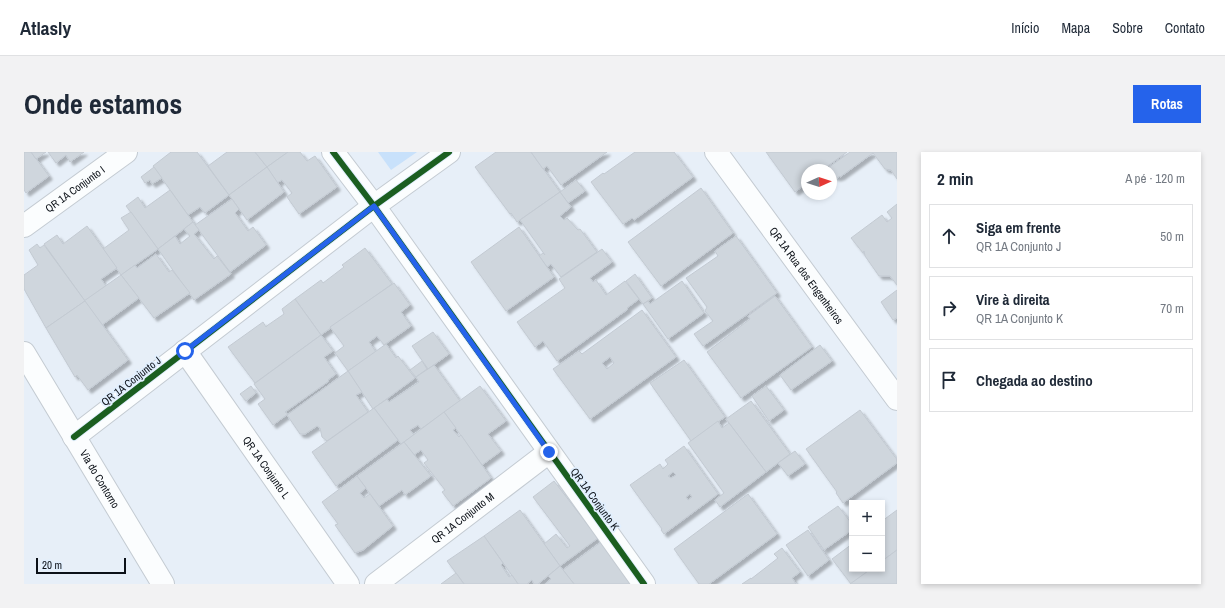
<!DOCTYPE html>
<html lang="pt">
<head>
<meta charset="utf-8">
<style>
  :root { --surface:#fff; --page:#f2f2f3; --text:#1f2937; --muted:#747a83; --line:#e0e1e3; --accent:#2563eb }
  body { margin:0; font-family:"Archivo Narrow",sans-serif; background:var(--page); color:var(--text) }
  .controls { position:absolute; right:12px; bottom:12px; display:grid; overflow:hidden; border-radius:0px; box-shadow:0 2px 6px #0003 }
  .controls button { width:36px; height:36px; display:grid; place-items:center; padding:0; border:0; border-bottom:1px solid var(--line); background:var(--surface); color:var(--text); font:20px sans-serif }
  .compass { position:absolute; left:777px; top:12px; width:36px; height:36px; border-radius:50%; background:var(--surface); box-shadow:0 2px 6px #0003; rotate:87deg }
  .scale { position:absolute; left:12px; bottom:10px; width:90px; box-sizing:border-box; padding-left:4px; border:2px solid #0c1118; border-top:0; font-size:11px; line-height:14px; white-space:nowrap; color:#0c1118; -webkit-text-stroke:3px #e1effe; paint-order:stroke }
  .stop { position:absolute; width:12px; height:12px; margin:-9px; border:3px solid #2563eb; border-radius:50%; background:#fff }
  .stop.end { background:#2563eb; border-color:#fff; box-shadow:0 1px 4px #0008 }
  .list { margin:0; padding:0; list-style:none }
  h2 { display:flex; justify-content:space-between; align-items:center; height:52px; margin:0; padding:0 16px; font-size:17px }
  h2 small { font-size:13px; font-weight:400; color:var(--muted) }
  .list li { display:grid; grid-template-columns:26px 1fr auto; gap:12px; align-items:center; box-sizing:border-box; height:64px; margin:0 8px 8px; padding:0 8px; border:1px solid var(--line); border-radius:0px }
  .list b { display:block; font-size:15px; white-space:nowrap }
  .list p { margin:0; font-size:13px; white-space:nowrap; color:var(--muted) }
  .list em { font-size:13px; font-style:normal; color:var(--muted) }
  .icon { flex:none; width:22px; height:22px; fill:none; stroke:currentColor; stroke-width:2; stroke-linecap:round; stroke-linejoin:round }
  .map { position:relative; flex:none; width:873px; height:432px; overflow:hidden; border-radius:0px }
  header { display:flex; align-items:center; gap:24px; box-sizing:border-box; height:56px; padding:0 20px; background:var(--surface); border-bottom:1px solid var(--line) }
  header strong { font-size:19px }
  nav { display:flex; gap:22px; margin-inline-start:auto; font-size:14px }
  .intro { display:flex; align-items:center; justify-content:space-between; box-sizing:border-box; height:96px; padding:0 24px }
  h1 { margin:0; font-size:28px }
  .button { padding:10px 18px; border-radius:0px; background:var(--accent); color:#fff; font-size:14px; font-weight:700 }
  main { display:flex; gap:24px; padding:0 24px }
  aside { flex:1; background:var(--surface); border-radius:0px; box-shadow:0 2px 6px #0003 }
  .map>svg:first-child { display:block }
  .green { fill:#c8e1fb }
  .building { fill:#cfd6dd; stroke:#c3cad2; fill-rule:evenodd; filter:url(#shadow) }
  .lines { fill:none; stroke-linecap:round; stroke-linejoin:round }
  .street-casing { stroke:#c4cbd2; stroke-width:24 }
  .street { stroke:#fbfdfe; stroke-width:22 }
  .cycleway-casing { stroke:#e1effe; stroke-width:8 }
  .cycleway { stroke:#1b5e20; stroke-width:6 }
  .route { stroke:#2563eb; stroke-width:5 }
  .labels { text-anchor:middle; stroke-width:3.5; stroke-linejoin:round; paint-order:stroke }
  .street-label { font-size:11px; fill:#0c1118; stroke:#e1effe }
</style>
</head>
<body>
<header>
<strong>Atlasly</strong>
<nav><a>Início</a><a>Mapa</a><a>Sobre</a><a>Contato</a></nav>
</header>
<div class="intro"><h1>Onde estamos</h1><a class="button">Rotas</a></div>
<main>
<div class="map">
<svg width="873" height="432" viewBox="0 0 873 432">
  <defs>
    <filter id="shadow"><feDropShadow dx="3.5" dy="3.5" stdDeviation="1" flood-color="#0004"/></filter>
  </defs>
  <rect width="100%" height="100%" fill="#e7eff8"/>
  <!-- green -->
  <polygon class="green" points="354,0 393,0 367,18"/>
  <!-- building -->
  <g class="building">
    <polygon points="0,0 7,0 25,24 2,41 0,38"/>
    <polygon points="7,0 22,0 12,7"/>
    <polygon points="24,0 60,0 46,10 42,3 32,11"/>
    <polygon points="147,0 173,0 205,43 181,61 176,55 164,63 129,14"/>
    <polygon points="203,0 231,0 243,15 205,43 184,14"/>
    <polygon points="231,0 264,0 243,15"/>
    <polygon points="264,0 276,0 283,9 291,4 313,35 275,62 263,45 268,41 258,28 253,31 243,15"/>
    <polygon points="472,0 507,0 536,40 493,70 487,61 486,62 451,15"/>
    <polygon points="507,0 583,0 537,33 523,14 519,17"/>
    <polygon points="611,0 650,0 669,25 610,68 608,66 599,72 567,30 579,21 580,22"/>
    <polygon points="742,0 823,0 798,18 783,18 783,31 771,40"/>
    <polygon points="826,0 873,0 873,27 867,18 861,17 849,1 816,25 816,24 813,26 811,24 810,25 807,21 807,18 804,16"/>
    <polygon points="130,15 138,26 128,32 126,28 121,31 117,25"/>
    <polygon points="243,15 260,40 223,68 205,43"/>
    <polygon points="552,28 561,39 544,51 536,40"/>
    <polygon points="677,36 709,81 637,134 604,90"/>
    <polygon points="146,38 169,70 134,97 102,54 114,45 121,56"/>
    <polygon points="536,40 547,55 536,64 540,68 543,66 554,78 556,77 573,100 537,125 527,112 523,115 515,104 519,101 521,103 496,68"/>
    <polygon points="208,47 215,57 211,61 224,79 229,75 242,93 206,120 171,73"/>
    <polygon points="873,52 873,133 866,124 855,124 841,104 840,99 839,101 827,86 858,63 863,70 868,66 863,60"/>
    <polygon points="107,60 134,97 97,123 79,97 105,78 97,66"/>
    <polygon points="169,70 175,78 170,82 190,107 193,104 207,122 170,148 134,97 151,84 156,92 166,84 160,77"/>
    <polygon points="63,74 93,116 77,127 82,134 61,149 20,92 33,83 39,92"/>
    <polygon points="495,75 530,125 482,159 447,110"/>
    <polygon points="712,84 753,141 679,194 670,182 689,169 681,159 683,155 662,126 694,104 691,99"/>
    <polygon points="13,92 16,96 20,93 61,149 22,176 0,137 0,123 14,113 5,98"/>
    <polygon points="341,96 368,132 297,183 271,147 297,128 299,131 320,115 318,113"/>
    <polygon points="578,97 588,110 566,126 569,130 572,128 582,143 601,129 615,147 603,156 604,157 533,209 519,189 511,195 493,170 541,136 535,127"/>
    <polygon points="132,102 145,120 148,118 166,141 130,166 97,123 111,113 113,116"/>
    <polygon points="611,122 628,146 619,152 602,129"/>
    <polygon points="97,123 115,146 78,173 60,149"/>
    <polygon points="658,129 680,161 644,187 619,152 624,149 626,152"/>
    <polygon points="370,131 386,153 377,160 387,174 360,193 353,184 345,190 352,200 324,219 311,201 320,194 306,175"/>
    <polygon points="873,138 873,166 869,168 857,150"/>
    <polygon points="751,144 788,195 717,246 683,200 726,167 724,164"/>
    <polygon points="271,147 297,183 231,231 204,195 239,170 242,175 244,173 260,162 258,157"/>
    <polygon points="61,149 104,208 64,238 53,223 51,225 22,176"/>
    <path d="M618 158 652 205 566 267 529 217 555 199 558 202ZM586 205 590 211 583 217 578 211Z"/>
    <polygon points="409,180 425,202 404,217 388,194"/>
    <polygon points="297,183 309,199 300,205 312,222 304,228 305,229 261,260 264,262 249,273 234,252 241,247 230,232"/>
    <polygon points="362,192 372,206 374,204 391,226 349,257 324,219"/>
    <polygon points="796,193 808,209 767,238 756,223"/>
    <polygon points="660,208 701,265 667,289 626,231"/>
    <polygon points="398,209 403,217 392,225 386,218"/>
    <polygon points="410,213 436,249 397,277 394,273 386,278 390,283 377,292 350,256 363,247 365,250 395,230 392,225"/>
    <polygon points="324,219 338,240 332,243 344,260 303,289 298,285 296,276 293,274 281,282 276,282 263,263"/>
    <polygon points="227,234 232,241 222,249 216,242"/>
    <polygon points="456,234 482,269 464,282 477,299 458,313 420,260"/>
    <polygon points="742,234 760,258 745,269 728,244"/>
    <polygon points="727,249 766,302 742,320 702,267"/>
    <polygon points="350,256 374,288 312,334 288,300"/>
    <polygon points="836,258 871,305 872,305 873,311 819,351 812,341 813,340 782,297"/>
    <polygon points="420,260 432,276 429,278 435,285 437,283 467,326 429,354 418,340 421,338 400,311 404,308 397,298 390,303 380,290"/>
    <polygon points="694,269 698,276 705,271 742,320 696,355 691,348 700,341 664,291"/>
    <polygon points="380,290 407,324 381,343 378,338 355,354 333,324"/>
    <path d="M660 294 694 342 640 382 637 378 638 377 606 333 636 312 639 317 644 312 641 308ZM649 320 652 323 647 326 644 324ZM666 342 668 345 664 348 662 345Z"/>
    <polygon points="771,299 781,312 764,324 754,311"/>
    <polygon points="333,324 342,336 336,341 340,346 346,342 369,374 339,398 331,401 311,373 314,372 298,350"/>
    <polygon points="530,329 574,386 536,414 520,392 532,382 543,396 546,394 509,345"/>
    <polygon points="724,342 753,382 685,432 675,432 650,397"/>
    <polygon points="814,354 828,372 828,378 800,398 784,375"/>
    <polygon points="496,358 536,414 514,432 510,432 508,428 503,432 494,432 460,384"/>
    <polygon points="873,358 873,398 858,409 858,369"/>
    <polygon points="784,378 805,408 784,424 762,393"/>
    <polygon points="460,384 479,411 477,413 485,425 488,423 494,432 440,432 432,421 423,409"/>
    <polygon points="577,390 608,432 550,432 539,418"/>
    <polygon points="828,392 828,417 847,417 827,432 808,407"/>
    <polygon points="758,396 776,420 768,426 772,432 718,432 727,426 727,427 754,406 750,402"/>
    <polygon points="873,398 873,432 826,432 847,417 858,417 858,409"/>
    <polygon points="536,414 550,432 521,432 527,427 524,424"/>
    <polygon points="432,421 440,432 417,432"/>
  </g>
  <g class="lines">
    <!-- street casing -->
    <g class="street-casing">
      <g id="street">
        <polyline points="309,0 350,54 620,432"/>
        <path id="s1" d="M692 0 873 247"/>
        <path id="s2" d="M0 74 102 0"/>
        <path id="s3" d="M161 199 324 432"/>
        <path id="s4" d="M0 201 139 432"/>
        <polyline points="50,285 350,54 425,0"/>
        <path id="s5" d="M352 432 525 300"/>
      </g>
    </g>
    <!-- street -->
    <use href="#street" class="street"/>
    <!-- cycleway casing -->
    <g class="cycleway-casing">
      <g id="cycleway">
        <polyline points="309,0 350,54 620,432"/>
        <polyline points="50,285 350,54 425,0"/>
      </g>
    </g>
    <!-- cycleway -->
    <use href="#cycleway" class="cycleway"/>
  </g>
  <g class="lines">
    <!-- route -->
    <polyline class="route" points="161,199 350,54 525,300"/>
  </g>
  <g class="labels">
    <!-- street labels -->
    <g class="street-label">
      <text dy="4" stroke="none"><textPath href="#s2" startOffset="63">QR 1A Conjunto I</textPath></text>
      <text dy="4" stroke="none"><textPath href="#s1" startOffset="153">QR 1A Rua dos Engenheiros</textPath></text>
      <text transform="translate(107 229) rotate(-38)" y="4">QR 1A Conjunto J</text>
      <text dy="4" stroke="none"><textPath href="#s3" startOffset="142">QR 1A Conjunto L</textPath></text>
      <text dy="4" stroke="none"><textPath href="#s4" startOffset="147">Via do Contorno</textPath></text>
      <text transform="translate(571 347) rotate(54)" y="4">QR 1A Conjunto K</text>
      <text dy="4" stroke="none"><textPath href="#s5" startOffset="109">QR 1A Conjunto M</textPath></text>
    </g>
  </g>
</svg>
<div class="controls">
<button>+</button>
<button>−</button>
</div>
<svg class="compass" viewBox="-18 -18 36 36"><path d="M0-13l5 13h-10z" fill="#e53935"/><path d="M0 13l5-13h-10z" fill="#747a83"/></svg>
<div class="scale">20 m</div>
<div class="stop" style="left:161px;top:199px"></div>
<div class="stop end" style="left:525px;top:300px"></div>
</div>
<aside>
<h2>2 min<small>A pé · 120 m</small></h2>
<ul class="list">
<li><svg class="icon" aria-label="ahead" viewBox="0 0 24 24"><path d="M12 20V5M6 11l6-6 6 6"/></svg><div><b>Siga em frente</b><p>QR 1A Conjunto J</p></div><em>50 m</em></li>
<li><svg class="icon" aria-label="right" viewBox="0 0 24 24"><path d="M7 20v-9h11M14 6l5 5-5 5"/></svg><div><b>Vire à direita</b><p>QR 1A Conjunto K</p></div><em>70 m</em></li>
<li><svg class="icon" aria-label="arrive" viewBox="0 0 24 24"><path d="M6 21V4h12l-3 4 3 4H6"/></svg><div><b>Chegada ao destino</b></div></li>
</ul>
</aside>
</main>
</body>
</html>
